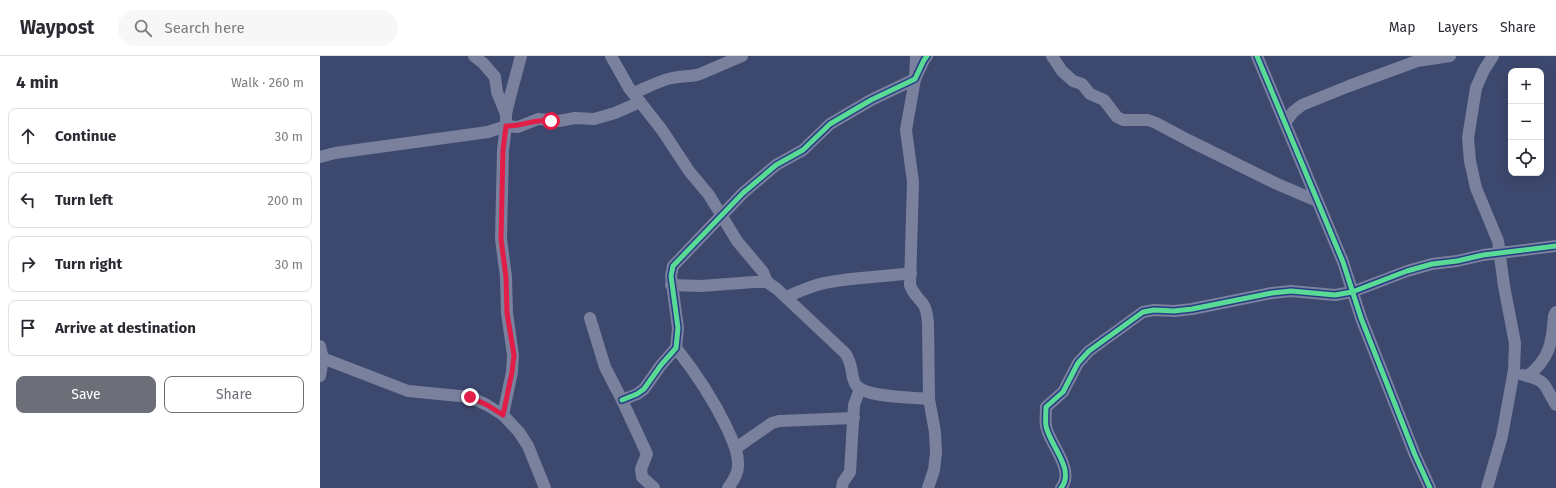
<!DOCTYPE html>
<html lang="en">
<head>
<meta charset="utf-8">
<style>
  :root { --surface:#fff; --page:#f7f7f7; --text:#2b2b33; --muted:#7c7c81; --line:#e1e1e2; --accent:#6c6e78 }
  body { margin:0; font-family:"Fira Sans",sans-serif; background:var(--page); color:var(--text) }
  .controls { position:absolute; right:12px; top:12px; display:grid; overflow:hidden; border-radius:8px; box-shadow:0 4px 16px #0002 }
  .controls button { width:36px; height:36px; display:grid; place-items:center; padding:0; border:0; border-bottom:1px solid var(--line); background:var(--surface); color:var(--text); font:20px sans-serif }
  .stop { position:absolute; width:12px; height:12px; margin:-9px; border:3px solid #e11d48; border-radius:50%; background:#fff }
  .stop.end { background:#e11d48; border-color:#fff; box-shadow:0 1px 4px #0008 }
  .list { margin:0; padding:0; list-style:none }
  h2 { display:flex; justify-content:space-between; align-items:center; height:52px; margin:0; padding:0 16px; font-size:17px }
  h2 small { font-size:13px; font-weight:400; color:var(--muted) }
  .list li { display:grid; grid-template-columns:26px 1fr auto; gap:12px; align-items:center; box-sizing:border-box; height:56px; margin:0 8px 8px; padding:0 8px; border:1px solid var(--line); border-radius:8px }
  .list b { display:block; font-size:15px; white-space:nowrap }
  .list em { font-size:13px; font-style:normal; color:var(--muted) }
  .actions { display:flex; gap:8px; padding:12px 16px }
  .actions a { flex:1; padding:9px 0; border:1px solid var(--accent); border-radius:8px; text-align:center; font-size:14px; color:var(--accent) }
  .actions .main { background:var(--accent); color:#fff }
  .icon { flex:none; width:22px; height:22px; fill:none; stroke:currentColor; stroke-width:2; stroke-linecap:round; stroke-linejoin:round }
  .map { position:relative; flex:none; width:1236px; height:432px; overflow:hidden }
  header { display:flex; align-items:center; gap:24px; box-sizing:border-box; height:56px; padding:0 20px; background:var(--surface); border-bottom:1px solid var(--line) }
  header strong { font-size:19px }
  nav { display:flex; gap:22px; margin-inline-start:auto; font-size:14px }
  .search { width:280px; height:36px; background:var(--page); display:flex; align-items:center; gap:10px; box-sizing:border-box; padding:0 14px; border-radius:22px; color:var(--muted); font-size:15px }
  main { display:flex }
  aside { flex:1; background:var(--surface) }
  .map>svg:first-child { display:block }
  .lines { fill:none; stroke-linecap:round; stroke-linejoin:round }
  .minor { stroke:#79819d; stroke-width:12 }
  .cycleway-casing { stroke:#283b84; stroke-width:8 }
  .cycleway { stroke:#5adb95; stroke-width:5 }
  .route { stroke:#e11d48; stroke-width:5 }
</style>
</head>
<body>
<header>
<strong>Waypost</strong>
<div class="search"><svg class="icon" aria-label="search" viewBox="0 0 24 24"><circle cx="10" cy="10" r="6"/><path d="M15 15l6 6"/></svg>Search here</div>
<nav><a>Map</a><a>Layers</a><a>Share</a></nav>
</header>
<main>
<aside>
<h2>4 min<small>Walk · 260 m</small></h2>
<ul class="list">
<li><svg class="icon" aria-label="ahead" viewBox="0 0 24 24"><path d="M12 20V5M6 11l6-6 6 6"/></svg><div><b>Continue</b></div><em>30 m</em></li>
<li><svg class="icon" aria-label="left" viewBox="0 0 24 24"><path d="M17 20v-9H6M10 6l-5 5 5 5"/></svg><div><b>Turn left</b></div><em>200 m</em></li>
<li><svg class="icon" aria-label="right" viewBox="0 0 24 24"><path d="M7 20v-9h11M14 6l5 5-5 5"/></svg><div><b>Turn right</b></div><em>30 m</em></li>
<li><svg class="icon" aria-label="arrive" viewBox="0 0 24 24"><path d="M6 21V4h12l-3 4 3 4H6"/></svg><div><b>Arrive at destination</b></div></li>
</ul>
<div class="actions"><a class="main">Save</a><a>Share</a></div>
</aside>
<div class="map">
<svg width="1236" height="432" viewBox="0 0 1236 432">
  <rect width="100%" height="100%" fill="#3d486f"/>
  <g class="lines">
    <!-- minor -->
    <g class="minor">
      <polyline points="154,0 163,7 175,21 177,36 186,58"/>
      <polyline points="291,0 309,32 342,74 369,115 389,139 417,185 443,216 447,226"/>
      <path d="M596 0 595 23 586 74 593 126 590 229C593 238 598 241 603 248 607 253 607 260 608 266L609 343 615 376 616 397 614 414 608 432"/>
      <polyline points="732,0 742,15 753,25 762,28 770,38 784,44 797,61 803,64 828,64 836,67 868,84 955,127 997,145"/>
      <polyline points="937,0 1023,206 1041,262 1095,399 1110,432"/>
      <path d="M314 37C326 32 338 25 352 22 361 20 371 21 380 18L422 0"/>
      <polyline points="965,67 973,56 982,49 1029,30 1097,5 1130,0"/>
      <polyline points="0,101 15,97 168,76 186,70 198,71 218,63 239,65 255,62 274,63 295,57 320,46"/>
      <path d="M351 229 381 230 434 226H447L457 233 525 297C534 309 530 321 536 329 545 342 593 341 609 343"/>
      <path d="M466 241C480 235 495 228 510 226 537 221 564 221 591 217"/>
      <polyline points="270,262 285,311 302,344 327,398 321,413 322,421 334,432"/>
      <polyline points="0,290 3,303 0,320"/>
      <path d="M356 292C376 317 393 343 407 372 412 384 418 394 418 407 419 416 414 424 408 432"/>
      <polyline points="0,301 88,335 150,341 167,349 183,359 199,376 208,390 225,432"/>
      <path d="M1203 319C1229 325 1223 329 1236 349"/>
      <path d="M1208 320C1230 302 1232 287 1234 260L1236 256"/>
      <polyline points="302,344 317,338 324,333 341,309 356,292 358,272 351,220 353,210 423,137 456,109 483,94 510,68 551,44 595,23 604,4 607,0"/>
      <polyline points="183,359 192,316 193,299 187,257 186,221 181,183 183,94 186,70 186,58 190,41 201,0"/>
      <polyline points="416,392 452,367 459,365 534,362"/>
      <polyline points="522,432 523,426 530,416 534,349 540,333"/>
      <path d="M741 432C756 414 729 388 726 370 725 364 726 357 726 351L743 336 758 307 769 295 823 256 834 254 854 255 872 253 952 237 971 235 1015 239 1032 236 1087 215 1112 208 1137 205 1163 199 1236 190"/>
      <polyline points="1167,432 1182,380 1194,314 1195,287 1184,230 1178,185 1156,132 1150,105 1148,82 1156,32 1164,14 1173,0"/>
    </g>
    <!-- cycleway casing -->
    <g class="cycleway-casing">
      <g id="cycleway">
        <polyline points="937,0 1023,206 1041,262 1095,399 1110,432"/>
        <polyline points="302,344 317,338 324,333 341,309 356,292 358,272 351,220 353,210 423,137 456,109 483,94 510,68 551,44 595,23 604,4 607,0"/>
        <path d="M741 432C756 414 729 388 726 370 725 364 726 357 726 351L743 336 758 307 769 295 823 256 834 254 854 255 872 253 952 237 971 235 1015 239 1032 236 1087 215 1112 208 1137 205 1163 199 1236 190"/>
      </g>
    </g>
    <!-- cycleway -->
    <use href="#cycleway" class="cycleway"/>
  </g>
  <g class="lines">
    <!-- route -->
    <path class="route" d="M150 341 167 349 183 359 192 316 194 299 187 257 186 221 181 183 183 94 186 70C204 71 212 62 231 65"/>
  </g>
</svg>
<div class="controls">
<button>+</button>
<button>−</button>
<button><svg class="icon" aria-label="locate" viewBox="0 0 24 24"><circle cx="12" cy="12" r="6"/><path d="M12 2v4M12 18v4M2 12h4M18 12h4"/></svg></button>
</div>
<div class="stop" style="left:231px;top:65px"></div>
<div class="stop end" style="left:150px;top:341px"></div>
</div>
</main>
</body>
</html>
